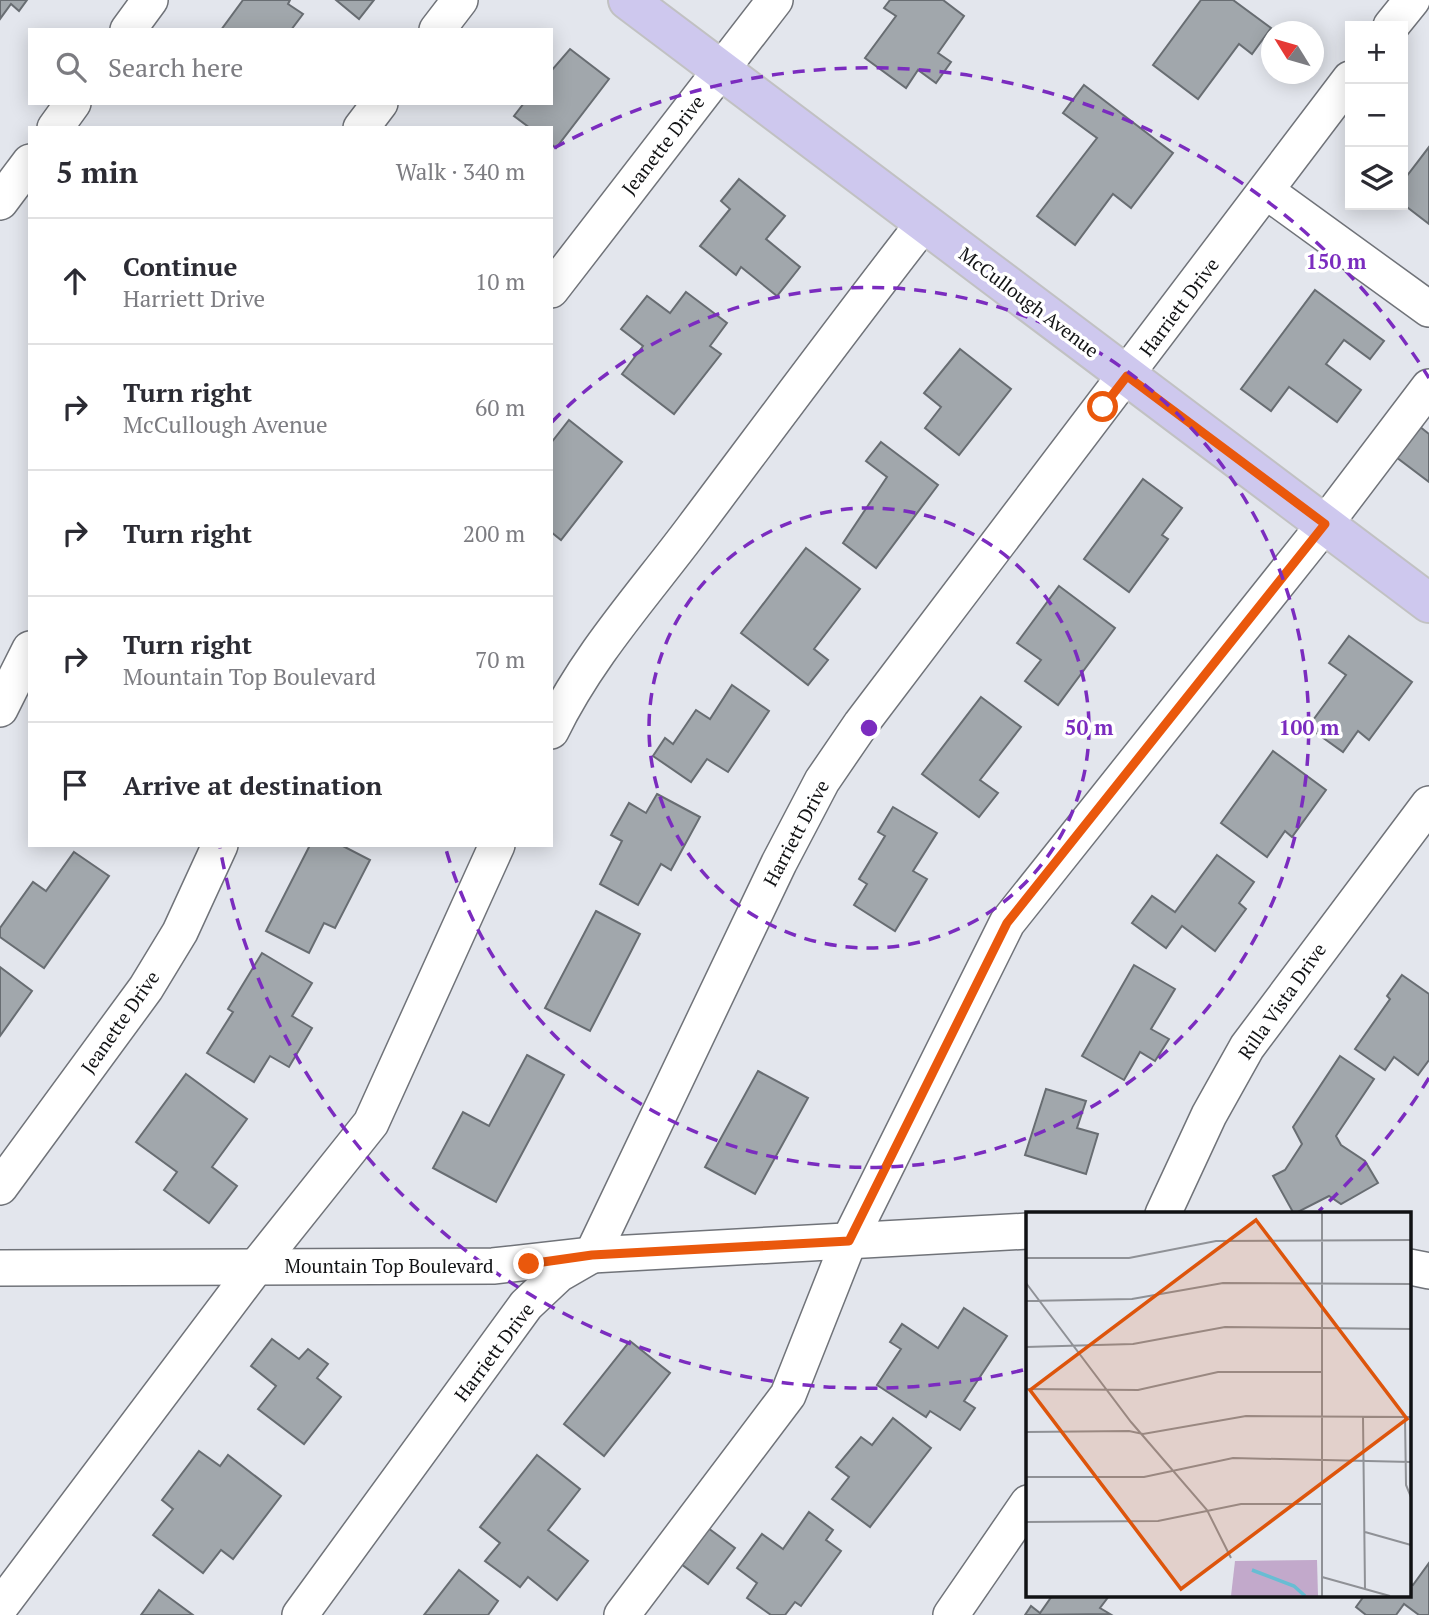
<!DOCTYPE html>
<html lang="en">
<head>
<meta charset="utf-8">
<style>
  :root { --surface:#fff; --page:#f7f7f7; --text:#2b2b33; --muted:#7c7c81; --line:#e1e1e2 }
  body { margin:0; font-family:"PT Serif",serif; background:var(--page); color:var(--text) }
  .controls { position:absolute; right:21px; top:21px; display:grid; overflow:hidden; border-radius:0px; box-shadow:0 4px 18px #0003 }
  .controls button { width:63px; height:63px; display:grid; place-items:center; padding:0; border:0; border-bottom:2px solid var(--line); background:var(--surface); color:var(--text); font:35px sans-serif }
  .compass { position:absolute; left:1261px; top:21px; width:63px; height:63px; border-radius:50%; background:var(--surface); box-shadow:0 4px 18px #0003; rotate:307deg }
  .stop { position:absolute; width:21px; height:21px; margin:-16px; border:5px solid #ea580c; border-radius:50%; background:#fff }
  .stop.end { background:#ea580c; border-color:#fff; box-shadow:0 2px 7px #0008 }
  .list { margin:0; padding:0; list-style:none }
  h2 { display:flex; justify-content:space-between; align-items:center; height:91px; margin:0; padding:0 28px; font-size:30px }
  h2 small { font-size:23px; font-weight:400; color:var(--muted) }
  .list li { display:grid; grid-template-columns:46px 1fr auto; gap:21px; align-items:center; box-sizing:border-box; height:126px; padding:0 28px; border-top:2px solid var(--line) }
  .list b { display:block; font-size:26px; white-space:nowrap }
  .list p { margin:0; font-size:23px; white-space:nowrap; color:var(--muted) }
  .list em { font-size:23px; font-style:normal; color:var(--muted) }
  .icon { flex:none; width:38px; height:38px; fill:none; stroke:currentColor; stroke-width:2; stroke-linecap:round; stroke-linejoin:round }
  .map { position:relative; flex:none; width:1429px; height:1615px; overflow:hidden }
  .search { position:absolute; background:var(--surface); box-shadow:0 4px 18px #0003; left:28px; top:28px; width:525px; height:77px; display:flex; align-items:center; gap:18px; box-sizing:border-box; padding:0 24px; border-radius:0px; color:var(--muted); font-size:26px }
  .panel { position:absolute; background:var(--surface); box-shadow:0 4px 18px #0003; left:28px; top:126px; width:525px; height:721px; border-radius:0px }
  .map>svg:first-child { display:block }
  .building { fill:#a1a7ac; stroke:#686d72; stroke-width:2 }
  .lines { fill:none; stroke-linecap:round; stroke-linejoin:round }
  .minor-casing { stroke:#707379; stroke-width:38 }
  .major-casing { stroke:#c1c1c2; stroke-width:42 }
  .minor { stroke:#fff; stroke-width:35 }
  .major { stroke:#cec8ee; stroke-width:38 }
  .route { stroke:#ea580c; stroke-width:9 }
  .ring { fill:none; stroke:#7b2cbf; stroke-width:3.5; stroke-dasharray:12 9 }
  .labels { text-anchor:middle; stroke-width:7; stroke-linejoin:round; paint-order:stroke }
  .street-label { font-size:19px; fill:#111214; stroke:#fff }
  .inset-river { fill:none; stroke:#68bdd3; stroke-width:3.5 }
  .inset-road { fill:none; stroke:#8f9196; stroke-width:2 }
  .view { fill:#dd550c; fill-opacity:0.15; stroke:#dd550c; stroke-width:3.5 }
  .inset-edge { fill:none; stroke:#111214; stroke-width:3.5 }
  .centre { fill:#7b2cbf; stroke:#fff; stroke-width:3.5 }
  .ring-label { font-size:21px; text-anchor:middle; font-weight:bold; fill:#7b2cbf; stroke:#fff; stroke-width:7; stroke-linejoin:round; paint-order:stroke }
</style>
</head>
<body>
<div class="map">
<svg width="1429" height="1615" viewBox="0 0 1429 1615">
  <rect width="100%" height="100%" fill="#e3e6ed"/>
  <!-- building -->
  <g class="building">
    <polygon points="0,0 27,0 19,11 11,4 0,19"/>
    <polygon points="243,0 290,0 288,4 303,14 291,30 221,30"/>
    <polygon points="336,0 374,0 359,19"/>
    <polygon points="890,0 943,0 964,16 938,53 951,62 936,83 918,70 906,88 865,58 896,16 884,8"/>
    <polygon points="1201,0 1233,0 1271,28 1252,54 1239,44 1198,99 1153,65"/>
    <polygon points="570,49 609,79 556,148 551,144 551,128 530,128 514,116 524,103 551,103 551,71"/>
    <polygon points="1084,85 1173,153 1131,208 1113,194 1075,245 1037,216 1097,138 1063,113"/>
    <polygon points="1429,147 1429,224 1403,204 1403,181"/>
    <polygon points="739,179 785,216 766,239 800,267 777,296 741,267 736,275 700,246 730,209 721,201"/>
    <polygon points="1315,290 1384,341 1370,359 1344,340 1326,364 1361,390 1337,422 1289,387 1271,411 1241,389"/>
    <polygon points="686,292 727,323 710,346 721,354 674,414 622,374 643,346 621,329 647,296 670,313"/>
    <polygon points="960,349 1011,389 959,455 925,428 941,407 924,393"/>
    <polygon points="569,420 622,462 561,540 551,532 551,443"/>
    <polygon points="1419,426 1429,434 1429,482 1396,457"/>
    <polygon points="881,442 938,485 876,568 843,543 887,477 866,461"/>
    <polygon points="1143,479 1182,508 1162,535 1168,539 1129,592 1084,559"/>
    <polygon points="806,548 860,589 814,649 828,660 808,685 741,633"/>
    <polygon points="1059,586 1115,628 1058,705 1025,681 1041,660 1017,643"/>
    <polygon points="1349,636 1412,682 1369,740 1358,731 1343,752 1308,727 1346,675 1329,663"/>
    <polygon points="732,685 769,711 728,772 707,759 691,782 653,756 665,738 673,744 696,710 710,719"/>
    <polygon points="981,697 1021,727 980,780 998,793 979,817 922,774"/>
    <polygon points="1273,751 1326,790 1292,837 1285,831 1267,857 1221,823"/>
    <polygon points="657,794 700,817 671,870 661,864 638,905 600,884 622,841 611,835 629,803 646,813"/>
    <polygon points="893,807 937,833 913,871 927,879 895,931 854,905 867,884 859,879 885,836 878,832"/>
    <polygon points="310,845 341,845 370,860 335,928 324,923 309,953 266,931"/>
    <polygon points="74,852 109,876 44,968 0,937 0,928 33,882 46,891"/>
    <polygon points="1217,855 1254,882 1239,903 1246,909 1215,951 1182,926 1166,948 1132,923 1152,896 1175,912"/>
    <polygon points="596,911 640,934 590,1031 545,1008"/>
    <polygon points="262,953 312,983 292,1016 312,1028 289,1067 270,1056 254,1082 207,1053 233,1012 228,1009"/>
    <polygon points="1134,965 1175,989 1151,1029 1169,1039 1155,1061 1140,1052 1124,1080 1082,1056"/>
    <polygon points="0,967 32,991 0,1036"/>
    <polygon points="1402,975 1429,994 1429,1060 1418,1075 1394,1057 1385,1070 1355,1049 1390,999 1387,996"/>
    <polygon points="527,1055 564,1075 496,1202 433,1168 463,1112 489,1126"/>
    <polygon points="1340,1056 1374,1079 1336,1136 1341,1145 1365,1161 1378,1183 1341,1204 1329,1196 1294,1214 1273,1176 1285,1170 1302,1144 1293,1127"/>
    <polygon points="758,1071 808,1098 755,1194 705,1167"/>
    <polygon points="186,1074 247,1119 212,1167 237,1186 209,1223 164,1190 177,1172 136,1142"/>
    <polygon points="1046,1089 1086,1101 1077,1128 1098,1134 1086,1174 1025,1155"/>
    <polygon points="964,1308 1007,1336 964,1401 975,1408 960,1430 930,1411 926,1417 877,1385 901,1349 890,1342 902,1324 938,1348"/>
    <polygon points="272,1339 299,1359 308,1349 328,1364 317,1378 341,1397 304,1444 258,1409 276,1386 251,1366"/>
    <polygon points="630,1341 670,1373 604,1456 564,1424"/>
    <polygon points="893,1418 931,1448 870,1527 832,1499 849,1477 836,1467 861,1437 872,1445"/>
    <polygon points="199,1451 220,1466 228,1455 281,1496 233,1559 221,1550 203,1573 153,1535 173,1509 162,1500"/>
    <polygon points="537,1455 580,1489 548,1530 588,1561 557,1600 528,1577 520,1587 485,1561 500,1543 480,1527"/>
    <polygon points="809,1512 833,1530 826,1540 841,1551 801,1606 795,1602 785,1615 771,1615 747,1598 757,1583 737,1568 762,1534 783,1549"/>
    <polygon points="704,1525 735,1548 708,1584 677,1561"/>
    <polygon points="1429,1563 1429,1615 1419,1615 1404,1604 1396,1615 1366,1615 1356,1607 1364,1596 1410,1596 1410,1583 1413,1585"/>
    <polygon points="459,1570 498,1601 488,1615 424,1615"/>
    <polygon points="159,1590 193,1615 141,1615"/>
    <polygon points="1052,1596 1109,1596 1100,1608 1110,1614 1025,1615 1031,1606 1040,1613"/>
  </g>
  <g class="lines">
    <!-- minor casing -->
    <g class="minor-casing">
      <g id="minor">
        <polyline points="1391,26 1412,0"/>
        <polyline points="128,30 150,0"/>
        <polyline points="437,30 460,0"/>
        <polyline points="55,128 73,103"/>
        <polyline points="361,128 380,103"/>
        <polyline points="1266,191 1429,309"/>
        <polyline points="0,202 30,162"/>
        <polyline points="551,290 775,0"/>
        <polyline points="0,709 30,649"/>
        <path d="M551 731C588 655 644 594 694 527 770 426 846 323 924 223"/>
        <polyline points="0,1187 146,988 180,932 220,845"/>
        <polyline points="1163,1214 1209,1115 1247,1047 1429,804"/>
        <polyline points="1410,1267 1429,1271"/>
        <polyline points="0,1268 493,1266 592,1255 1028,1231"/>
        <polyline points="0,1607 256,1267 371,1123 497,845"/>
        <polyline points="300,1615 526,1305 559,1274 592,1255 779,863 822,781 861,724 1350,79"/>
        <polyline points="622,1615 788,1395 849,1241 1007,923 1325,524 1429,387"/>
        <polyline points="951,1615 1028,1503"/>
      </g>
    </g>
    <!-- major casing -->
    <g class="major-casing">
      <polyline id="major" points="628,0 1429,603"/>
    </g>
    <!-- minor -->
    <use href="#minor" class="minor"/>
    <!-- major -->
    <use href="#major" class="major"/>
  </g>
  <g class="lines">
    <!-- route -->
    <polyline class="route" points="529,1264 592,1255 849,1241 1007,923 1325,524 1127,376 1103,407"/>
  </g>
  <!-- distance rings -->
  <g class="ring">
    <circle cx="869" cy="728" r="220"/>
    <path d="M552 422A440 440 0 1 1 445 846"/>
    <path d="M1429 1078A660 660 0 0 1 1319 1211M1023 1370A660 660 0 0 1 220 848M554 148A660 660 0 0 1 1429 378"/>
  </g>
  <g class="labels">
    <!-- street labels -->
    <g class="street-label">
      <text transform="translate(663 145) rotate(-52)" y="7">Jeanette Drive</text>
      <text transform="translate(1029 302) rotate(37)" y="7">McCullough Avenue</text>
      <text transform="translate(1179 307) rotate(-53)" y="7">Harriett Drive</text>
      <text transform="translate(796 833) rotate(-62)" y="7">Harriett Drive</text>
      <text transform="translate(1282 1001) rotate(-55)" y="7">Rilla Vista Drive</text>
      <text transform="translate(120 1022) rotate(-55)" y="7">Jeanette Drive</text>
      <text x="389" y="1273">Mountain Top Boulevard</text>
      <text transform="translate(494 1352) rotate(-53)" y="7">Harriett Drive</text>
    </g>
  </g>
  <!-- overview -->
  <g transform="translate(1026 1212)">
    <rect width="385" height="385" fill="#e3e6ed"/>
    <path d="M291 348 292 384H205L209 349Z" fill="#c2a9cb"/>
    <path class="inset-river" d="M226 358 268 374 279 384"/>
    <path class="inset-road" d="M296 1V384M0 46H103L190 29 385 28M0 71 105 210 181 298 205 346M0 89 106 87 197 71 385 72M0 135 107 132 199 115 385 117M0 177 112 178 192 160H296M337 205 339 377M379 205 380 273 385 285M0 220 103 219 117 222 220 204 385 205M0 265H118L207 246 385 250M0 310 132 309 215 292H296M339 320 385 333M296 365 364 384"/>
    <path class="view" d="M230 8 381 207 155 377 4 178Z"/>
    <rect width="385" height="385" class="inset-edge"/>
  </g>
  <circle cx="869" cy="728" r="10" class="centre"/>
  <g class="ring-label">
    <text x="1336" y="269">150 m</text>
    <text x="1089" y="735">50 m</text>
    <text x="1309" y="735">100 m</text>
  </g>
</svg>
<div class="controls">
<button>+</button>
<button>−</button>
<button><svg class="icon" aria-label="layers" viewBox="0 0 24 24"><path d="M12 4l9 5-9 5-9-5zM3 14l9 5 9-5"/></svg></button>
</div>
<svg class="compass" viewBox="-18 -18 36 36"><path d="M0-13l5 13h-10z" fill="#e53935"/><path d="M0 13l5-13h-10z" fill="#7c7c81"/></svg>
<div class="stop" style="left:1103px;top:407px"></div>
<div class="stop end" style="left:529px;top:1264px"></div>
<div class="search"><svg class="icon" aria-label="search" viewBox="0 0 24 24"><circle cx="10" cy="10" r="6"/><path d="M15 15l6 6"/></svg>Search here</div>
<section class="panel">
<h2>5 min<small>Walk · 340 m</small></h2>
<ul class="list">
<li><svg class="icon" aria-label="ahead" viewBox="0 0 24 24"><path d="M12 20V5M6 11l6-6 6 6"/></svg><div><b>Continue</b><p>Harriett Drive</p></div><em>10 m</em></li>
<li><svg class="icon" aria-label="right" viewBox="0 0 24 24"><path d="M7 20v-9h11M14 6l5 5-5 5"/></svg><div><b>Turn right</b><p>McCullough Avenue</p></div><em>60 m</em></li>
<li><svg class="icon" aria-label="right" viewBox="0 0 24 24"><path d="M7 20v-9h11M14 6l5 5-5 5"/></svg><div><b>Turn right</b></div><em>200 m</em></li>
<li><svg class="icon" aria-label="right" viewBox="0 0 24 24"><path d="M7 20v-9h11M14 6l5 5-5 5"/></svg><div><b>Turn right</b><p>Mountain Top Boulevard</p></div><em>70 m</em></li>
<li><svg class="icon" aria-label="arrive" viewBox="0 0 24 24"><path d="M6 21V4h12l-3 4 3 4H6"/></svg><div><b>Arrive at destination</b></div></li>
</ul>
</section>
</div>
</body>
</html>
